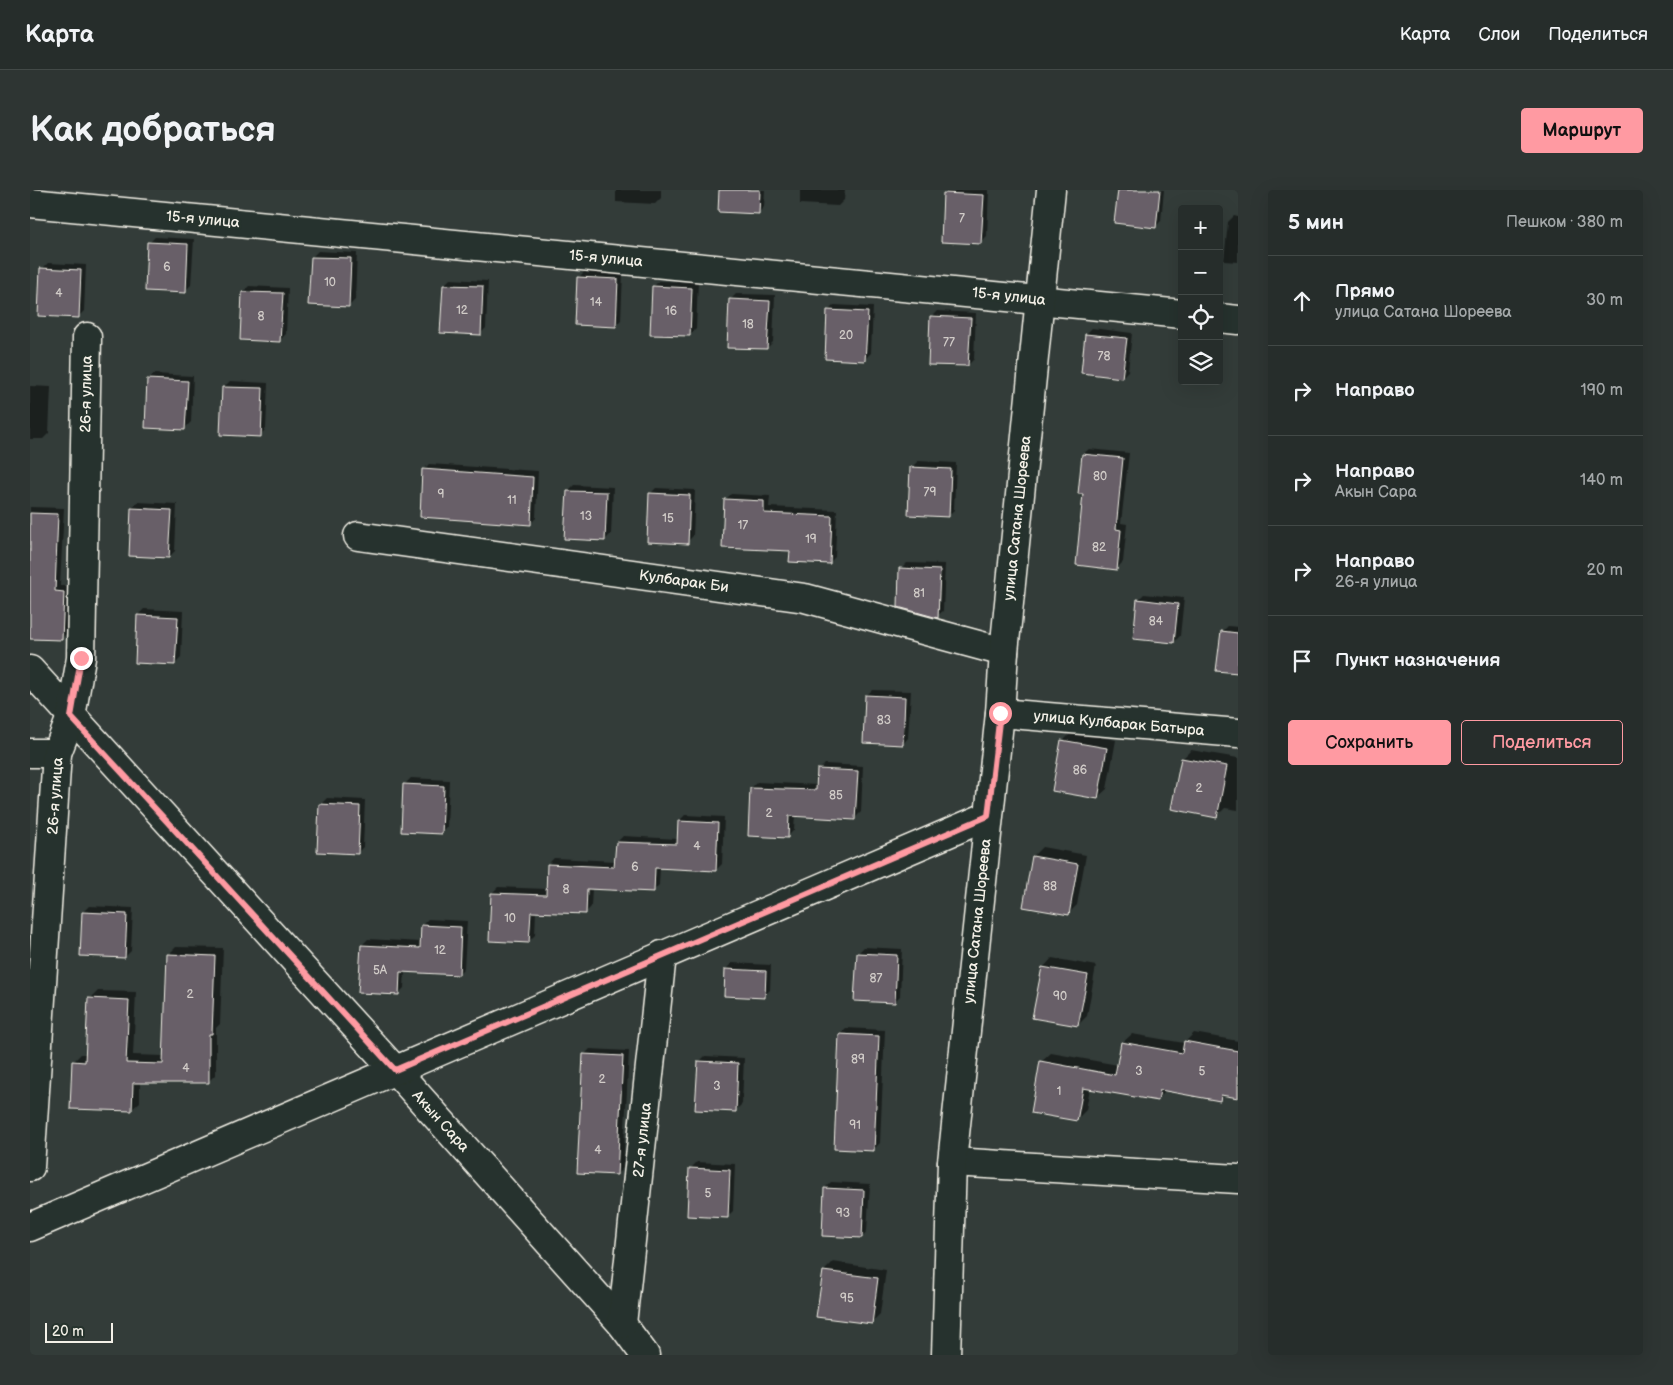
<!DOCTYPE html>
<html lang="ru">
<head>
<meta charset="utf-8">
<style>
  :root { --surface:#262d2b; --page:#2e3533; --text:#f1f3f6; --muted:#a4a8a9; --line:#424947; --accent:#ff9aa2 }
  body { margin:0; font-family:"Balsamiq Sans",sans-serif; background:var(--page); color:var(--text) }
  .controls { position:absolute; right:15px; top:15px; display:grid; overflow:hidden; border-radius:5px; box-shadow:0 5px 20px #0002 }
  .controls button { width:45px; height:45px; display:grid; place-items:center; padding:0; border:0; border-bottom:1px solid var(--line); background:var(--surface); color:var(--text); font:25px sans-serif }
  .scale { position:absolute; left:15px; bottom:12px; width:68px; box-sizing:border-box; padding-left:5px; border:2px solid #f4f1e8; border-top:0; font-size:14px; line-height:18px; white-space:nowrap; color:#f4f1e8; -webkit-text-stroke:4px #26332d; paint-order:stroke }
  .stop { position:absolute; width:15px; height:15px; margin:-11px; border:4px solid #ff9aa2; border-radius:50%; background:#fff }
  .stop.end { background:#ff9aa2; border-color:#fff; box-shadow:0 1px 5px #0008 }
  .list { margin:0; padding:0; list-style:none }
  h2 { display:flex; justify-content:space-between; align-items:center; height:65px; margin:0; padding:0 20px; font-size:21px }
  h2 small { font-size:16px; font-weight:400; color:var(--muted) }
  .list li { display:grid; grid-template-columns:32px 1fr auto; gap:15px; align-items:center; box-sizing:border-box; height:90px; padding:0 20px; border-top:1px solid var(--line) }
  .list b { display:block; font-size:19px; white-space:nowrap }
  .list p { margin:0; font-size:16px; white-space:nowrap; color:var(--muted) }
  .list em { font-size:16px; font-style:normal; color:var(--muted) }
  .actions { display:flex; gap:10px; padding:15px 20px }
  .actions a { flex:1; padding:11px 0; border:1px solid var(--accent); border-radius:5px; text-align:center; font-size:18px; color:var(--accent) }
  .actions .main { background:var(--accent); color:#111 }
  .icon { flex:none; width:28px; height:28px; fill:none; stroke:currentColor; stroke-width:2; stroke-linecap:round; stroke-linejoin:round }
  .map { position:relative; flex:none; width:1208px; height:1165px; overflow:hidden; border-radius:5px }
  header { display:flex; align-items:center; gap:30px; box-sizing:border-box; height:70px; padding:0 25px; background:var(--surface); border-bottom:1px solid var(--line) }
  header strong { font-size:24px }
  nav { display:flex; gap:28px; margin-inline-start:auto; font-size:18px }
  .intro { display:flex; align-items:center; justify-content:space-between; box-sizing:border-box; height:120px; padding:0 30px }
  h1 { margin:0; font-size:35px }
  .button { padding:12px 22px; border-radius:5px; background:var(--accent); color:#111; font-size:18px; font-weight:700 }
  main { display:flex; gap:30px; padding:0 30px }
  aside { flex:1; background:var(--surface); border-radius:5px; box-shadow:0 5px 20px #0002 }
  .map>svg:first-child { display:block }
  .shadow { fill:#0007 }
  .building { fill:#675f68; stroke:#f4f1e8 }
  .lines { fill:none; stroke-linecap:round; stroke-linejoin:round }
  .minor-casing { stroke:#f4f1e8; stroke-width:31 }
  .minor { stroke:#26332d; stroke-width:28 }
  .route { stroke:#ff9aa2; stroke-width:6 }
  .labels { text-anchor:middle; stroke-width:5; stroke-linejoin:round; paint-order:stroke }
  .number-label { font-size:12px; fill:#d1ccc8 }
  .street-label { font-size:15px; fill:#f4f1e8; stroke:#26332d }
</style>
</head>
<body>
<header>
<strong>Карта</strong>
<nav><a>Карта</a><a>Слои</a><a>Поделиться</a></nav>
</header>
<div class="intro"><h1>Как добраться</h1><a class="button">Маршрут</a></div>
<main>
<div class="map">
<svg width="1208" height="1165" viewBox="0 0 1208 1165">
  <rect width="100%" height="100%" fill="#333c39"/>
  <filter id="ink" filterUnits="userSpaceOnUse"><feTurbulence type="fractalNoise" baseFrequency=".02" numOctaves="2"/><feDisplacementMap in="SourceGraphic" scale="10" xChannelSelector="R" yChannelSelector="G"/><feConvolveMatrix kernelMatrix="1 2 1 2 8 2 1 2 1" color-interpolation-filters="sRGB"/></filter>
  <g filter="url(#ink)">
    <!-- shadow -->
    <g class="shadow">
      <polygon points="586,0 631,0 631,8 625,14 586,12"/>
      <polygon points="690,0 735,0 734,17 728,23"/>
      <polygon points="770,0 815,0 814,10 808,16 770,14"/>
      <polygon points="918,0 959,0 957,46 951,52 915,4"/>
      <polygon points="1089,0 1134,0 1131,31 1125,37"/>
      <polygon points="1204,26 1208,27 1208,72 1194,71 1198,32"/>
      <polygon points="125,47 164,49 161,95 155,101 119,53"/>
      <polygon points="288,61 327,63 325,110 319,116 282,67"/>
      <polygon points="18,73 56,75 54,121 48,127 12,79"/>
      <polygon points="554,82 593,83 591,130 585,136 548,88"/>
      <polygon points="420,89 458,91 456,138 450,144 414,95"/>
      <polygon points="629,91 668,92 666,139 660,145 623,97"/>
      <polygon points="219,96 258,98 256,144 250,150 213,102"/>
      <polygon points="706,104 745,105 743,152 737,158 700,110"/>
      <polygon points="804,115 843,117 841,163 835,169 798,121"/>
      <polygon points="907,121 946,123 944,169 938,175 901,127"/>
      <polygon points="1062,138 1102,143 1098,181 1092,187 1056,144"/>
      <polygon points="124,184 163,186 161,232 155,238 118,190"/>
      <polygon points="200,191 238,193 236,239 230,245 194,197"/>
      <polygon points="0,196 21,197 19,243 13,249 0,249"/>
      <polygon points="1059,259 1099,263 1091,333 1097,334 1093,372 1087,378 1055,303 1053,264"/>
      <polygon points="888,271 926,273 924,320 918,326 882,277"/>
      <polygon points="399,274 508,281 506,328 500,334 393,280"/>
      <polygon points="544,295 583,297 581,344 575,350 538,301"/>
      <polygon points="626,298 665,300 663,346 657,352 620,304"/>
      <polygon points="701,304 740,306 739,317 807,320 805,367 799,373 761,359 695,310"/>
      <polygon points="108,312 147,314 145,361 139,367 102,318"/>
      <polygon points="0,317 34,318 30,396 39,396 37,443 31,449 0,447"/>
      <polygon points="877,373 915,374 913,421 907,426 871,379"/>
      <polygon points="1114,404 1154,408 1150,446 1144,452 1108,410"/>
      <polygon points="114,419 153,421 151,468 145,474 108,425"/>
      <polygon points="1198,436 1208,437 1208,482 1188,480 1192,442"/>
      <polygon points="842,500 881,501 878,548 873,554 836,506"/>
      <polygon points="1042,542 1086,550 1077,599 1067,608 1033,551"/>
      <polygon points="1161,560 1208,568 1208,620 1195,618 1187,626 1152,569"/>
      <polygon points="795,574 833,576 831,622 825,628 765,625 764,640 758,646 721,598 727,592 788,595 789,580"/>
      <polygon points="381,588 419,590 417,637 411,643 375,594"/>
      <polygon points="297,608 335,610 333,657 327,663 291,614"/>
      <polygon points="655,625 694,627 692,674 686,680 630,677 629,695 623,701 562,698 561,717 555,723 506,721 505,745 499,751 462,703 468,697 517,699 518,674 524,668 586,671 587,652 593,646 648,649 649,631"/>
      <polygon points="1012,657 1056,665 1047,715 1038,724 1003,666"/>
      <polygon points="59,716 103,718 101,761 95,767 53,722"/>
      <polygon points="398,729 437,731 434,778 428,784 375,781 374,798 368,804 332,755 338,749 391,752 392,735"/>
      <polygon points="146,757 193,758 190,834 186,838 186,884 178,892 110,892 110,912 101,920 43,872 51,864 57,864 60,809 68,801 106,802 103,865 134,866 138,765"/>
      <polygon points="834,757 872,759 870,806 864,812 828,763"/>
      <polygon points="1022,768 1066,776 1057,826 1048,835 1013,778"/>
      <polygon points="702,773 741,775 740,800 734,806 696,779"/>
      <polygon points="816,838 855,840 850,953 844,959 810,844"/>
      <polygon points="1164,843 1208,851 1208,906 1195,904 1190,910 1137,900 1127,910 1060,898 1056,920 1046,930 1011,872 1021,863 1088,875 1092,853 1102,844 1154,853"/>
      <polygon points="560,859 599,861 593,978 587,984 554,865"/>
      <polygon points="675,866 714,868 712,914 706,920 669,872"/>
      <polygon points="667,972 705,974 703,1021 697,1027 661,978"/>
      <polygon points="801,992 840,994 837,1041 832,1047 795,998"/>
      <polygon points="803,1072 856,1080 850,1124 841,1133 794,1081"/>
    </g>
    <!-- building -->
    <g class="building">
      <polygon points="689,0 730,0 729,24 688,22"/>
      <polygon points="1088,0 1130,0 1126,38 1084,33"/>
      <polygon points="913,3 954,5 951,54 911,52"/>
      <polygon points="117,52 158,54 156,103 115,101"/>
      <polygon points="281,67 321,68 319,117 278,115"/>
      <polygon points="10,78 51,80 49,128 8,126"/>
      <polygon points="547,87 588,89 586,137 545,135"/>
      <polygon points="413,95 453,96 451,145 410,143"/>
      <polygon points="622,96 662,98 660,146 620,145"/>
      <polygon points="212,102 253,103 250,152 210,150"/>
      <polygon points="699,109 740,111 737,159 697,158"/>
      <polygon points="797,120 838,122 835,171 795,169"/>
      <polygon points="900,126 941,128 938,176 898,175"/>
      <polygon points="1055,144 1097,148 1092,188 1051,183"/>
      <polygon points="117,189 158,191 155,240 115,238"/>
      <polygon points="192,197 233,198 231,247 190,245"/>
      <polygon points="1052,264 1093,268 1086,339 1091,340 1087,380 1046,375 1053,304 1048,304"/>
      <polygon points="880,277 921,279 919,327 878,325"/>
      <polygon points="392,279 503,287 501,335 390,327"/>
      <polygon points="537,301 577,302 575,351 534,349"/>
      <polygon points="619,303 660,305 658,354 617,352"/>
      <polygon points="694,309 734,311 734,323 802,326 800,374 759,372 760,361 692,358"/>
      <polygon points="101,318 142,320 139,368 99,366"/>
      <polygon points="0,323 28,324 25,401 34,402 32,450 0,449"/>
      <polygon points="869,378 910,380 908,428 868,417"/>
      <polygon points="1107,409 1148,414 1144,453 1103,449"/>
      <polygon points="107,425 148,427 145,475 105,473"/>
      <polygon points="1191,441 1208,443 1208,483 1186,481"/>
      <polygon points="835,505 875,507 873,555 833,553"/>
      <polygon points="1031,550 1077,558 1068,609 1022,601"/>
      <polygon points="1151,568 1197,576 1187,628 1141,619"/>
      <polygon points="787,579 828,581 825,630 759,626 758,648 718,646 720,598 786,600"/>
      <polygon points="373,594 414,596 412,644 371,642"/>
      <polygon points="289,614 330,616 328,664 287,662"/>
      <polygon points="648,631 688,633 686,681 625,678 624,702 557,699 556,724 501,722 499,753 459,751 461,703 516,705 517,674 584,677 586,652 647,654"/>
      <polygon points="1002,666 1048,674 1039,725 993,717"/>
      <polygon points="52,722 97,724 95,768 50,766"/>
      <polygon points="391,735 431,737 429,785 370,782 369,805 328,803 331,755 390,758"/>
      <polygon points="827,763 867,765 865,813 824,811"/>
      <polygon points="137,764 185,766 182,844 179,844 179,893 103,893 102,921 40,919 42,871 55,872 58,808 99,810 96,873 133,874"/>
      <polygon points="1012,777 1058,785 1048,836 1002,828"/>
      <polygon points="695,779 736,781 735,808 694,806"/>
      <polygon points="809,844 849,846 844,961 804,959"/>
      <polygon points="1154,851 1208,861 1208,908 1191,905 1190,911 1130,900 1128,911 1053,898 1047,931 1001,923 1010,871 1085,885 1091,852 1152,863"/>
      <polygon points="553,864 593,866 587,985 547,983"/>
      <polygon points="668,871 708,873 706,922 665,920"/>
      <polygon points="659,978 700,980 698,1028 657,1026"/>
      <polygon points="794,998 834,1000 832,1048 792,1046"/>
      <polygon points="793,1081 848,1088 842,1134 786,1127"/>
    </g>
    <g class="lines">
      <!-- minor casing -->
      <g class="minor-casing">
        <g id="minor">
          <polyline points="0,13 1152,124"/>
          <polyline points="1189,128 1208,130"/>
          <polyline points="328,346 775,408 974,462"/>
          <polyline points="0,480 365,880 592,1134 615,1165"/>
          <polyline points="970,523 1208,543"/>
          <polyline points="0,563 27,563"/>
          <polyline points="922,972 1208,989"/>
          <polyline points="0,977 27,563 41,527 51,468 57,147"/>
          <polyline points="0,1037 958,626"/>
          <polyline points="592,1134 632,765"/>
          <polyline points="916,1165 922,972 970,523 974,462 1021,0"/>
        </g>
      </g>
      <!-- minor -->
      <use href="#minor" class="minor"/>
    </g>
  </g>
  <g class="lines" filter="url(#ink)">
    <!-- route -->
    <polyline class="route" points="51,468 41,527 365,880 958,626 970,523"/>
  </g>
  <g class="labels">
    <!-- number labels -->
    <g class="number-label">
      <text x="932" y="32">7</text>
      <text x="137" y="81">6</text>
      <text x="300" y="96">10</text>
      <text x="29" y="107">4</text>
      <text x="566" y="116">14</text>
      <text x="432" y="124">12</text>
      <text x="641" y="125">16</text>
      <text x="231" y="130">8</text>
      <text x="718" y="138">18</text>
      <text x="816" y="149">20</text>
      <text x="919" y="156">77</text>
      <text x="1074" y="170">78</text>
      <text x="1070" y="290">80</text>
      <text x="900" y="306">79</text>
      <text x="411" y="308">9</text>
      <text x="482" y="314">11</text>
      <text x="556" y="330">13</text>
      <text x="638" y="332">15</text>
      <text x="713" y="339">17</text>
      <text x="781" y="353">19</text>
      <text x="1069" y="361">82</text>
      <text x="889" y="407">81</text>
      <text x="1126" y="435">84</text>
      <text x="854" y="534">83</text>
      <text x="1050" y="584">86</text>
      <text x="1169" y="602">2</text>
      <text x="806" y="609">85</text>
      <text x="739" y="627">2</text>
      <text x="667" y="660">4</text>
      <text x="605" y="681">6</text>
      <text x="1020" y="700">88</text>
      <text x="536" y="703">8</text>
      <text x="480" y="732">10</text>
      <text x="410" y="764">12</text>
      <text x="350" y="784">5А</text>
      <text x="846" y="792">87</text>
      <text x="160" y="808">2</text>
      <text x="1030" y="810">90</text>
      <text x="828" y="873">89</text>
      <text x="156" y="882">4</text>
      <text x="1109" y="885">3</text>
      <text x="1172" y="885">5</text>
      <text x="572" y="893">2</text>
      <text x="687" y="900">3</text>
      <text x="1029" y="905">1</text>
      <text x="825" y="939">91</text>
      <text x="568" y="964">4</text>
      <text x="678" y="1007">5</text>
      <text x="813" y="1027">93</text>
      <text x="817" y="1112">95</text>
    </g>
    <!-- street labels -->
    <g class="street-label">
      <text transform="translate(173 29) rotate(5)" y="5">15-я улица</text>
      <text transform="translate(576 68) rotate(5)" y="5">15-я улица</text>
      <text transform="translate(979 106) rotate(6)" y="5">15-я улица</text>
      <text transform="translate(56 204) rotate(-89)" y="5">26-я улица</text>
      <text transform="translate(987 328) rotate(-84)" y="5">улица Сатана Шореева</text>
      <text transform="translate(654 391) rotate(8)" y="5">Кулбарак Би</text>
      <text transform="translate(1089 533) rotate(5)" y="5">улица Кулбарак Батыра</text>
      <text transform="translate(25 606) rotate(-86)" y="5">26-я улица</text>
      <text transform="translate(947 731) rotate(-84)" y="5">улица Сатана Шореева</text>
      <text transform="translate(411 931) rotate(48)" y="5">Акын Сара</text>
      <text transform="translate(612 950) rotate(-84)" y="5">27-я улица</text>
    </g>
  </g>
</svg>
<div class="controls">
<button>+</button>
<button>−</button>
<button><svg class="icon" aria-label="locate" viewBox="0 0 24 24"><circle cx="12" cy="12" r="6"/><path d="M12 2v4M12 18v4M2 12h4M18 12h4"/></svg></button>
<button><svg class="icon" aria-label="layers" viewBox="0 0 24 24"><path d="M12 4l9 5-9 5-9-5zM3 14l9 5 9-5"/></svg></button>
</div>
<div class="scale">20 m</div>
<div class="stop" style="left:970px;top:523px"></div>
<div class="stop end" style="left:51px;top:468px"></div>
</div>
<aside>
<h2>5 мин<small>Пешком · 380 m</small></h2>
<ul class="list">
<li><svg class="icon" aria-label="ahead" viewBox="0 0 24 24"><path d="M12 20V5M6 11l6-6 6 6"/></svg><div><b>Прямо</b><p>улица Сатана Шореева</p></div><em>30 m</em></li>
<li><svg class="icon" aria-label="right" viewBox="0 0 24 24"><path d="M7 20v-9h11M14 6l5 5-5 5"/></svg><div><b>Направо</b></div><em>190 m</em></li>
<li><svg class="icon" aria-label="right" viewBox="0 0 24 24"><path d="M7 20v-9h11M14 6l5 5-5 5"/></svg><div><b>Направо</b><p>Акын Сара</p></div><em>140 m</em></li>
<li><svg class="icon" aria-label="right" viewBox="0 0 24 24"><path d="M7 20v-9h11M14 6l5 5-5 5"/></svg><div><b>Направо</b><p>26-я улица</p></div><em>20 m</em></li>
<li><svg class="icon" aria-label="arrive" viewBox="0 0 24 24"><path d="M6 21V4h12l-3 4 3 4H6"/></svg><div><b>Пункт назначения</b></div></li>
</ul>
<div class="actions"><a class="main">Сохранить</a><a>Поделиться</a></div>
</aside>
</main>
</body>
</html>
